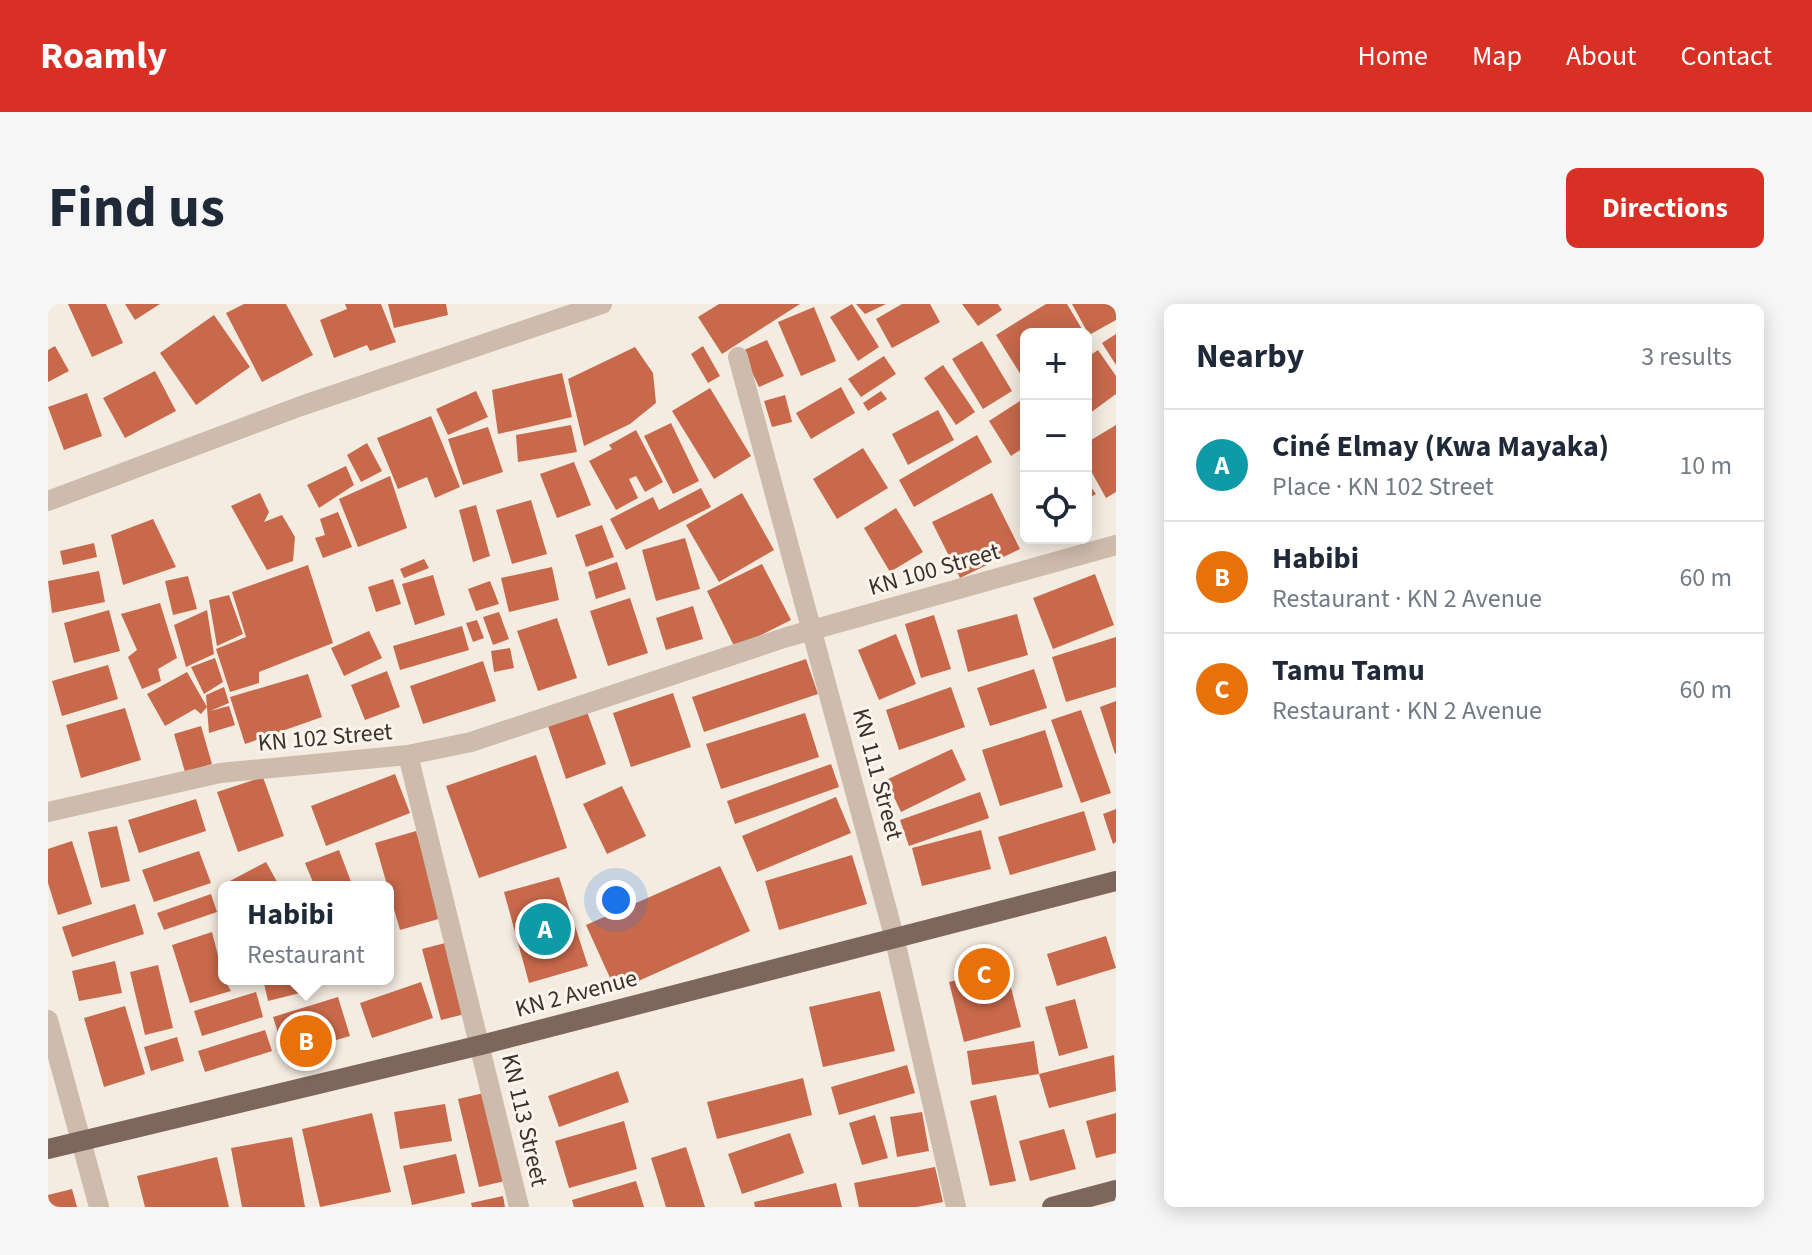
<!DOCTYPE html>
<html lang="en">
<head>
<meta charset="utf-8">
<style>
  :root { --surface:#fff; --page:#f6f6f7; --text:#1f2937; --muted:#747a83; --line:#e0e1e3; --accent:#d93025 }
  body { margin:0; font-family:"Source Sans 3",sans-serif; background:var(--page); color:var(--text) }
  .controls { position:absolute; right:24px; top:24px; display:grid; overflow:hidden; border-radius:12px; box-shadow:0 4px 20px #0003 }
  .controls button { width:72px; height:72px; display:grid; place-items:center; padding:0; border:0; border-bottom:2px solid var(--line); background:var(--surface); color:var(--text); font:40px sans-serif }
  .you { position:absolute; left:568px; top:596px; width:28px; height:28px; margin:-20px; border:6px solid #fff; border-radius:50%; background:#1a73e8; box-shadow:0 0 0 12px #1a73e833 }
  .badge { display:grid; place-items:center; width:52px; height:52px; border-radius:50%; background:var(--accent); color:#fff; font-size:26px; font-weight:700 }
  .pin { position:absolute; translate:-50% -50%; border:4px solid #fff; box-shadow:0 2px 8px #0006 }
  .popup { position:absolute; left:170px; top:577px; width:176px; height:104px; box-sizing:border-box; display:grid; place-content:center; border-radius:12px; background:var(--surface); filter:drop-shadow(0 2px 6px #0005); font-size:26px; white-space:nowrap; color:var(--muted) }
  .popup b { font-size:30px; color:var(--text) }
  .popup::after { content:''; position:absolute; left:50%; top:100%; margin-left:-16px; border:16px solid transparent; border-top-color:var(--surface) }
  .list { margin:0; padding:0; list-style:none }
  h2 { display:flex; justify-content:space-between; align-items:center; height:104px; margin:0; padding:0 32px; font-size:34px }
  h2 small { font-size:26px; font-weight:400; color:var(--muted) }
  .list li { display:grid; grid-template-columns:52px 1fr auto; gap:24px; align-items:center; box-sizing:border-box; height:112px; padding:0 32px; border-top:2px solid var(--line) }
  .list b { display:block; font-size:30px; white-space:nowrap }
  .list p { margin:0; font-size:26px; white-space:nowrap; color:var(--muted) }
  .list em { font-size:26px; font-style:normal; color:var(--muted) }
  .icon { flex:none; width:44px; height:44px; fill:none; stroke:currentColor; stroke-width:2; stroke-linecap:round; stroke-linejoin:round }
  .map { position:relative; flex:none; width:1068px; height:903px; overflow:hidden; border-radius:12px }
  header { display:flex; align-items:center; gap:48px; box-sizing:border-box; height:112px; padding:0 40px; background:var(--accent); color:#fff }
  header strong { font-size:38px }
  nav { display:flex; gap:44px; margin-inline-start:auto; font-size:28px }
  .intro { display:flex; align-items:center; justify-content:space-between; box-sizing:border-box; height:192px; padding:0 48px }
  h1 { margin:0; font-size:56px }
  .button { padding:20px 36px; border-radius:12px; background:var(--accent); color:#fff; font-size:28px; font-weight:700 }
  main { display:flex; gap:48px; padding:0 48px }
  aside { flex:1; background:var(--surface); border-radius:12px; box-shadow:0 4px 20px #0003 }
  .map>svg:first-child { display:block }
  .building { fill:#c8694b }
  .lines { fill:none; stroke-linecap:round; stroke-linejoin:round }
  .minor { stroke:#cdbbac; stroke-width:20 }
  .major { stroke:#7d675c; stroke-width:20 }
  .labels { text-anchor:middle; stroke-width:6; stroke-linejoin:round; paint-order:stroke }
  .street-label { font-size:24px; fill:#3b302b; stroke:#fbf5ee }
</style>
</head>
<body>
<header>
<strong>Roamly</strong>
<nav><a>Home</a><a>Map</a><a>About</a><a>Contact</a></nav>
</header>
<div class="intro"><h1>Find us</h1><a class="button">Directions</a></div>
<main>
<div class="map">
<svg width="1068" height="903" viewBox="0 0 1068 903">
  <rect width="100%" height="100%" fill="#f4ebe1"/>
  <!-- building -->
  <g class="building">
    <polygon points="20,0 58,0 75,39 44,53"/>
    <polygon points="77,0 112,0 87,16"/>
    <polygon points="196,0 238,0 265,51 214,78 178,9"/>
    <polygon points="297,0 333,0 348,38 322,47 319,41 286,54 272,16 299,5"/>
    <polygon points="340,0 398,0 400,11 346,24"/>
    <polygon points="671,0 752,0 674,50 650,13"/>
    <polygon points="804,0 831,43 810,57 782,13"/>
    <polygon points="808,0 838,0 817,10"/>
    <polygon points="854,0 882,0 892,18 844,44 828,15"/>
    <polygon points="914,0 950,0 954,6 930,22"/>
    <polygon points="998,0 1019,0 1037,30 978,30 978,79 948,31"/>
    <polygon points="1024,0 1068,0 1068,16 1041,31"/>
    <polygon points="766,3 788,57 753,72 730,18"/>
    <polygon points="166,11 202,63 148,101 112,49"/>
    <polygon points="1068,30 1068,61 1054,39"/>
    <polygon points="719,36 736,72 711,83 694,47"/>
    <polygon points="934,37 964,87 935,105 904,55"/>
    <polygon points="7,42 21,67 0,78 0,46"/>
    <polygon points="655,42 672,72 660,79 643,50"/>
    <polygon points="587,43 605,69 608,99 582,120 536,142 520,75"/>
    <polygon points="1050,46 1068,72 1068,90 1038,112 1038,54"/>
    <polygon points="836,52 848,70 813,93 800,75"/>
    <polygon points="895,61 927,108 908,121 876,74"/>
    <polygon points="107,67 128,107 77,134 55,94"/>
    <polygon points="514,69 524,113 450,130 444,86"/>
    <polygon points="793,83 807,109 763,135 748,109"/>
    <polygon points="662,84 703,152 666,175 624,107"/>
    <polygon points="428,87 440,113 400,131 388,105"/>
    <polygon points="833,87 839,95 820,107 815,99"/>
    <polygon points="39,89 54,132 16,146 0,103"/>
    <polygon points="737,91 744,118 724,123 716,97"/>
    <polygon points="978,93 978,142 963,152 941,117"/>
    <polygon points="890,106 906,136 860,161 844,130"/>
    <polygon points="383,112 412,183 387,194 379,173 350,185 329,134"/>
    <polygon points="623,119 651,177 625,190 596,132"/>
    <polygon points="523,121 529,148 470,158 468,131"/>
    <polygon points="1068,121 1068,188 1058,194 1038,158 1038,139"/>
    <polygon points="440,123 455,168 415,181 400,135"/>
    <polygon points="588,126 615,178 597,188 588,172 581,175 590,194 568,206 541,157 564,145 561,141"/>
    <polygon points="929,131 944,158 866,203 851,176"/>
    <polygon points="319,139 334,167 313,178 299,151"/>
    <polygon points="815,144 840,184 789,215 765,175"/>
    <polygon points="526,158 543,201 509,214 492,170"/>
    <polygon points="298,162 306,181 271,204 259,181"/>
    <polygon points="342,172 359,224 310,243 291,195"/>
    <polygon points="1038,176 1048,190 1038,196"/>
    <polygon points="653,184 663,203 578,246 562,215 605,193 611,206"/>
    <polygon points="212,189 221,208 216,218 234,211 247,233 245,257 219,266 183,202"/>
    <polygon points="694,189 726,246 671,278 638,221"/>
    <polygon points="944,189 972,245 912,274 884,218"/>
    <polygon points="483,196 499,250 464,260 448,206"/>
    <polygon points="428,201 442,252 425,258 411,206"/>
    <polygon points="848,204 875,248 842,268 816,224"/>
    <polygon points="290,208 304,243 275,254 267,234 277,231 272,215"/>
    <polygon points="105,215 128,263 75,281 63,231"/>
    <polygon points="554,221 566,253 538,263 527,231"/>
    <polygon points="637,234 652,285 608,297 594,246"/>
    <polygon points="46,239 49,253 15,261 12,247"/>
    <polygon points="376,255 381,264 356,274 352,265"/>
    <polygon points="569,258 578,285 548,295 540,268"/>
    <polygon points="714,260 743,316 687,344 659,287"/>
    <polygon points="260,261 285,339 211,368 211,379 182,388 168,345 198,333 184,288"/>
    <polygon points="504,263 511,296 461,308 453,274"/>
    <polygon points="51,267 57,298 4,309 0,277"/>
    <polygon points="1047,270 1066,321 1005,345 985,294"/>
    <polygon points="385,271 397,311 367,321 354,280"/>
    <polygon points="140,272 149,305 125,311 117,277"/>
    <polygon points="345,275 353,300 328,308 320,283"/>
    <polygon points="442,277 451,300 428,307 420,285"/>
    <polygon points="181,291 195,330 169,342 161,296"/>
    <polygon points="582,294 600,349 560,362 542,307"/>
    <polygon points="112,299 129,354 110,365 113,377 94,385 80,353 89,346 73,310"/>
    <polygon points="645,302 655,335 618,346 608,314"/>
    <polygon points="61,306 72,347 26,359 16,319"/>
    <polygon points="159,306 166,350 138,363 126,321"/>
    <polygon points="451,308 461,335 445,341 435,313"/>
    <polygon points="969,310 980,351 920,368 909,326"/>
    <polygon points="886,311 903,365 873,374 857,320"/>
    <polygon points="509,314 529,374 490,387 469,327"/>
    <polygon points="429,316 436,334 425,338 418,319"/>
    <polygon points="414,322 421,346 352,366 345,342"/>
    <polygon points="321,327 334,354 296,372 283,344"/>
    <polygon points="848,330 868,380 831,396 810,346"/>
    <polygon points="1068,333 1068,383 1018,398 1004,353"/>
    <polygon points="462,344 466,364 446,368 443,347"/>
    <polygon points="167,354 175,378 156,390 143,363"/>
    <polygon points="758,355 770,390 656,428 644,393"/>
    <polygon points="435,357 448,397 375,420 362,382"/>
    <polygon points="60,361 70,395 14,412 4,377"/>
    <polygon points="986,365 999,404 942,422 929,384"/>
    <polygon points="339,367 352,403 317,416 303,381"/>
    <polygon points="139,368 159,403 153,410 147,405 117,422 99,390"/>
    <polygon points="260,370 274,413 197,440 182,393"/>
    <polygon points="176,383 181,399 162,407 181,402 187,421 161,429 158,391"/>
    <polygon points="903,383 917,423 851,446 838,406"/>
    <polygon points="625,389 643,443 583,463 565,409"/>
    <polygon points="1068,397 1068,449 1067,450 1052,403"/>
    <polygon points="77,404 93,456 33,474 18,421"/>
    <polygon points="538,405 558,460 518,475 499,419"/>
    <polygon points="1033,406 1063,489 1033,499 1003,416"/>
    <polygon points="757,409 771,453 673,485 658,440"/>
    <polygon points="153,422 164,460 137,468 126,430"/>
    <polygon points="997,426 1015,483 952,502 934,446"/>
    <polygon points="904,445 918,476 853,508 838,476"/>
    <polygon points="488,451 519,544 431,574 398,482"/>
    <polygon points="783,460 791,483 687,520 679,497"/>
    <polygon points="347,470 362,509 278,542 263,502"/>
    <polygon points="215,473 236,532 190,548 169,488"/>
    <polygon points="574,482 598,532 559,550 535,500"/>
    <polygon points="932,488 941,514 861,542 852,516"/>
    <polygon points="788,493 803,529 709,568 694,532"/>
    <polygon points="148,495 158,527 91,549 80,516"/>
    <polygon points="1068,505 1068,538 1065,540 1055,510"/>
    <polygon points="1036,507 1048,546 962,571 950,533"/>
    <polygon points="69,522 82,577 53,584 40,528"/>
    <polygon points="933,526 943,565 874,582 864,544"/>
    <polygon points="368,527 394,614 352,626 327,539"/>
    <polygon points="24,537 44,600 10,611 0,579 0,545"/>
    <polygon points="291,546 305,583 267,583 257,559"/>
    <polygon points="151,547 163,579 106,598 94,566"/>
    <polygon points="804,551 819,600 731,626 717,577"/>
    <polygon points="218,558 232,583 183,583 180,578"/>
    <polygon points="672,562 702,627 568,687 538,621"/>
    <polygon points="511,573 540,662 481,679 456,588"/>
    <polygon points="163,590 169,608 116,626 109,609"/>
    <polygon points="87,600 96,630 24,653 14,623"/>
    <polygon points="164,628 176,675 183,687 142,699 124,641"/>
    <polygon points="1058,632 1068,664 1009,682 999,650"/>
    <polygon points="401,638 421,709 393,716 374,645"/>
    <polygon points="67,657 74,689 31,697 24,667"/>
    <polygon points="110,661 125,724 97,731 82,668"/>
    <polygon points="958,664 973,723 916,738 901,678"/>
    <polygon points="215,675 253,675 256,688 220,697"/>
    <polygon points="373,678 385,714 324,734 312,699"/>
    <polygon points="832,687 847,747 775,763 761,703"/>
    <polygon points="208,688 215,713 154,732 146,707"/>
    <polygon points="290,693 302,732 237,751 225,713"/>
    <polygon points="1027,695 1040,744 1011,752 997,703"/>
    <polygon points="77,702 97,770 56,783 36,714"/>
    <polygon points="217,726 224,747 157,768 150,747"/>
    <polygon points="129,733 136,757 103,767 96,743"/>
    <polygon points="986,737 991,770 924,781 919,747"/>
    <polygon points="1066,751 1068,787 1001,804 991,770"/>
    <polygon points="859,761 867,789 791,811 783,783"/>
    <polygon points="570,767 581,798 511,823 500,792"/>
    <polygon points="755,774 764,811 669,835 659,798"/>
    <polygon points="436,789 457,877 431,883 410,795"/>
    <polygon points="948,791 968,877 942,882 922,797"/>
    <polygon points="397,800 404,837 352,845 346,808"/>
    <polygon points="874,808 881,847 849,853 842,813"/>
    <polygon points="324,809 343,888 272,903 254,825"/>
    <polygon points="1068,809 1068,849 1048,854 1038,817"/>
    <polygon points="827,811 840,854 814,861 801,819"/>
    <polygon points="576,817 589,865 521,884 507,837"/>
    <polygon points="1016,825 1028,865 982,877 971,837"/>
    <polygon points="742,829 756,869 694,890 680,850"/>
    <polygon points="244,833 257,903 194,903 183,844"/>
    <polygon points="638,843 657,903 618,903 603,854"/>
    <polygon points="408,850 417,889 364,901 355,862"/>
    <polygon points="169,853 181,903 97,903 89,872"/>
    <polygon points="887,863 895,898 869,903 811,903 806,879"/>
    <polygon points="588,877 596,903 526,903 524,896"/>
    <polygon points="788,879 794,903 707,903 706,898"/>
    <polygon points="24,885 29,903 0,903 0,891"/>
    <polygon points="455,892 457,903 424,903 423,899"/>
  </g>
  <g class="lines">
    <!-- minor -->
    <g class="minor">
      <polyline points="690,53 846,632 908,903"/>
      <polyline points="0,197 253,102 554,0"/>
      <polyline points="360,451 423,438 739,333 1068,241"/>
      <polyline points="0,508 172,469 360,451 471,903"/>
      <polyline points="0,716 51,903"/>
    </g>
    <!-- major -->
    <g class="major">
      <polyline points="0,845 433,741 1068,577"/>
      <polyline points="1004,903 1068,886"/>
    </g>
  </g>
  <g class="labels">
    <!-- street labels -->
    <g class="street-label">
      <text transform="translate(886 265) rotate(-16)" y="8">KN 100 Street</text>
      <text transform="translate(277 433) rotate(-5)" y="8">KN 102 Street</text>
      <text transform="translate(830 470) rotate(75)" y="8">KN 111 Street</text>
      <text transform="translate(528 689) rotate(-15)" y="8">KN 2 Avenue</text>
      <text transform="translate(477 816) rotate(77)" y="8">KN 113 Street</text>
    </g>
  </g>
</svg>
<div class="controls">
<button>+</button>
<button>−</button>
<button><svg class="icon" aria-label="locate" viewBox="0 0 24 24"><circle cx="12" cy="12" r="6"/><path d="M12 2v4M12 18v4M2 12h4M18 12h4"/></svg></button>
</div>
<div class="you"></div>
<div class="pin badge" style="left:497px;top:625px;background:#0f9aa8">A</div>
<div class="pin badge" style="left:258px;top:737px;background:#e8710a">B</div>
<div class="popup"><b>Habibi</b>Restaurant</div>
<div class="pin badge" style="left:936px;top:670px;background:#e8710a">C</div>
</div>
<aside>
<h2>Nearby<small>3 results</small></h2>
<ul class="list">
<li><span class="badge" style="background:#0f9aa8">A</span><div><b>Ciné Elmay (Kwa Mayaka)</b><p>Place · KN 102 Street</p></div><em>10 m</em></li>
<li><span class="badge" style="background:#e8710a">B</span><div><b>Habibi</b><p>Restaurant · KN 2 Avenue</p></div><em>60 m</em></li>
<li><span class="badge" style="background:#e8710a">C</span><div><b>Tamu Tamu</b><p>Restaurant · KN 2 Avenue</p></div><em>60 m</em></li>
</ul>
</aside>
</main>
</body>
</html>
